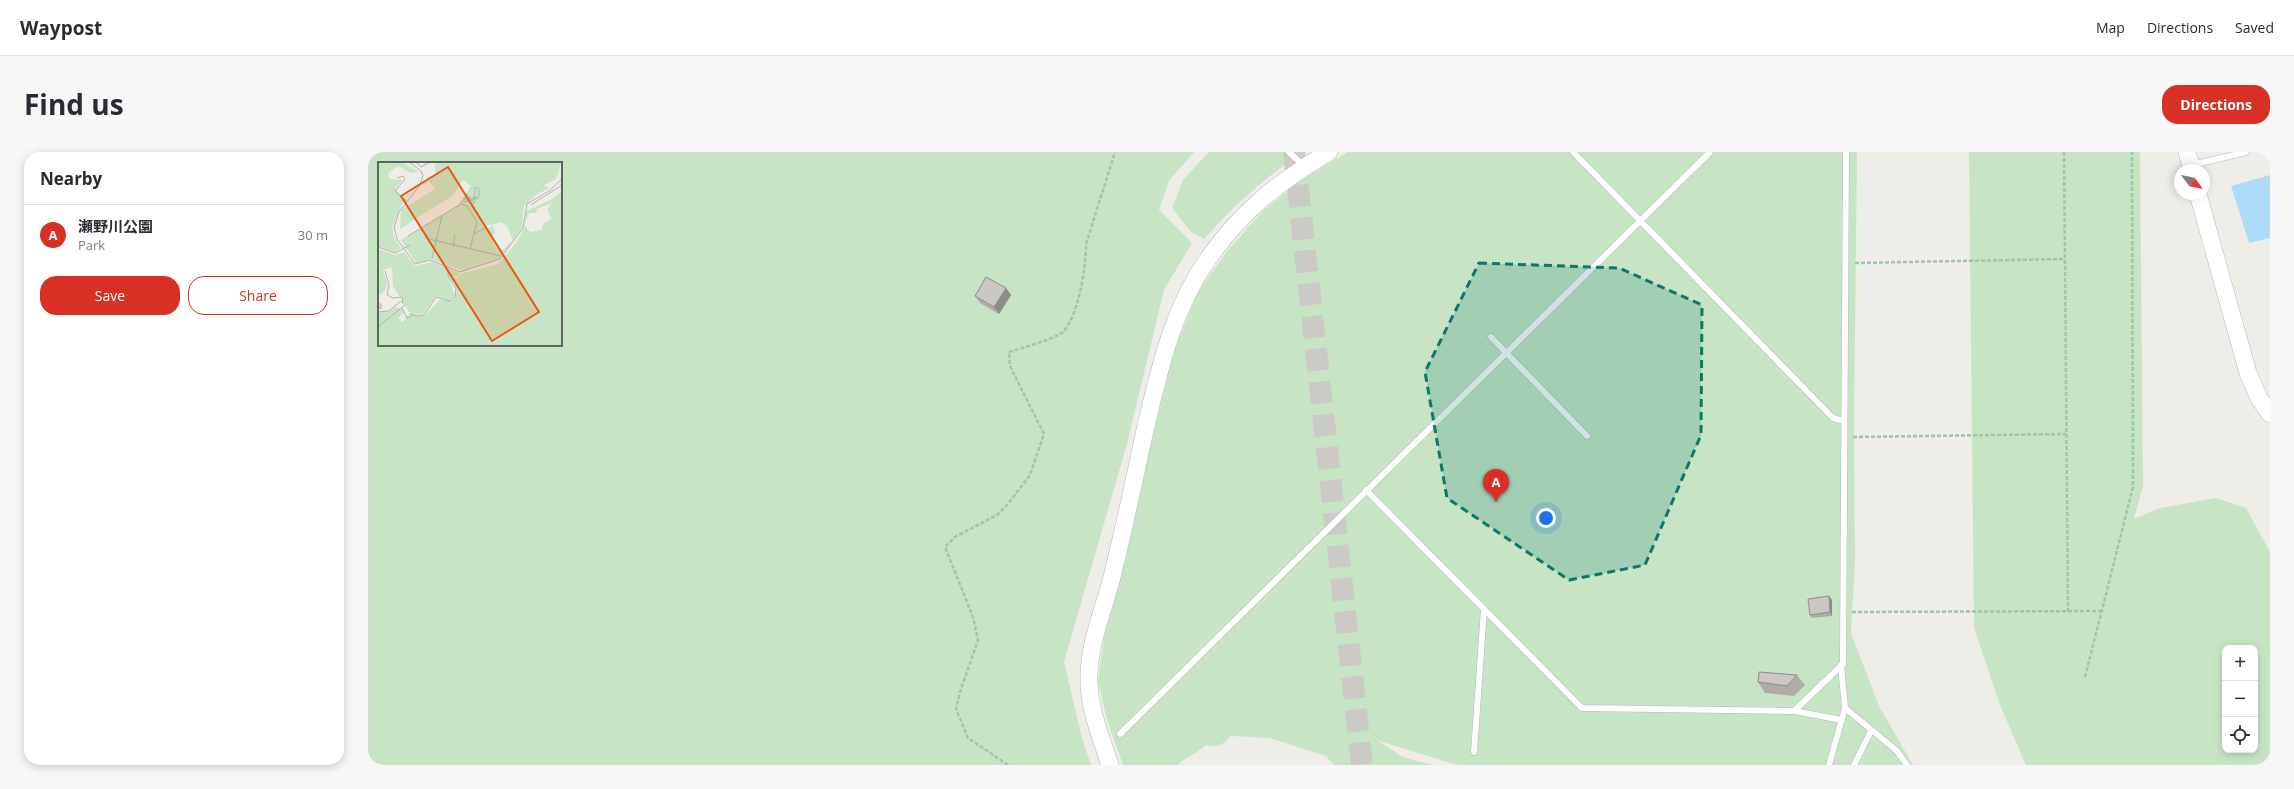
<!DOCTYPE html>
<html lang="en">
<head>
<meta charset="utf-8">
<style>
  :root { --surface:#fff; --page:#f7f7f7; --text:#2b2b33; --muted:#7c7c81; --line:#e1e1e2; --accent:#d93025 }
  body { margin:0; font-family:"Open Sans","Noto Sans JP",sans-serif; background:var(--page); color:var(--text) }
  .controls { position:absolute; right:12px; bottom:12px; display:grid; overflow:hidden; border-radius:8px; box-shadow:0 2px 10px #0003 }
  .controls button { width:36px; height:36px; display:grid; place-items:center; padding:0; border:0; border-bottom:1px solid var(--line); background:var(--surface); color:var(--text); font:20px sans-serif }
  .compass { position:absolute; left:1806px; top:12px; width:36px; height:36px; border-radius:50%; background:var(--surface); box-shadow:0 2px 10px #0003; rotate:122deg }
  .you { position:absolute; left:1178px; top:366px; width:14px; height:14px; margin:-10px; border:3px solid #fff; border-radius:50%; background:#1a73e8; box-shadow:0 0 0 6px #1a73e833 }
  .badge { display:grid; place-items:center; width:26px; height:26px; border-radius:50%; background:var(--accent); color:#fff; font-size:13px; font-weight:700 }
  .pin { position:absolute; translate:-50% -33px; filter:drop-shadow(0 1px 2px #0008) }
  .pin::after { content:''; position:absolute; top:21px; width:14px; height:12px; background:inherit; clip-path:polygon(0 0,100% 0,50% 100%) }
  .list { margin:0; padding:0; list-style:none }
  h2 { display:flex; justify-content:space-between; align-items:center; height:52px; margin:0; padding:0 16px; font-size:17px }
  h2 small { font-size:13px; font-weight:400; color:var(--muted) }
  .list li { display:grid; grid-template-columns:26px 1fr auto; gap:12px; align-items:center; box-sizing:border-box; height:60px; padding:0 16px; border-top:1px solid var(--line) }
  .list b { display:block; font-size:15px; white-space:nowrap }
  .list p { margin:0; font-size:13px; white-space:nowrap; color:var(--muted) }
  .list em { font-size:13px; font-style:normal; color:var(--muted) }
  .actions { display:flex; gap:8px; padding:12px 16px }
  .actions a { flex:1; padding:9px 0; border:1px solid var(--accent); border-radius:16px; text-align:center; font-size:14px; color:var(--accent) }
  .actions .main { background:var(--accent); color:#fff }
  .icon { flex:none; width:22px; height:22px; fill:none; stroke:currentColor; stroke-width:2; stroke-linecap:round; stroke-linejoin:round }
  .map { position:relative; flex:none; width:1902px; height:613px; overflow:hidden; border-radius:16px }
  header { display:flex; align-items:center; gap:24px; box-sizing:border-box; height:56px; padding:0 20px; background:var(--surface); border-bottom:1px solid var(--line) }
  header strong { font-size:19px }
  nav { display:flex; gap:22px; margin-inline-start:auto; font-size:14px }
  .intro { display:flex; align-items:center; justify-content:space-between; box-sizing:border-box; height:96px; padding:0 24px }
  h1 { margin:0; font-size:28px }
  .button { padding:10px 18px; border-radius:16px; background:var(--accent); color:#fff; font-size:14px; font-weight:700 }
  main { display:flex; gap:24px; padding:0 24px }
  aside { flex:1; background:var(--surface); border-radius:16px; box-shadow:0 2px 10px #0003 }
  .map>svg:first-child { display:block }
  .green { fill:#c7e5c5; fill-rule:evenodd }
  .water { fill:#addcf9 }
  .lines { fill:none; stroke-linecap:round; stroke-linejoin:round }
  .highway-tunnel { stroke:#cbcac7; stroke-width:22; stroke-dasharray:22 11; stroke-linecap:butt }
  .lane-casing { stroke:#b4b7ba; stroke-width:7 }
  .secondary-casing { stroke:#b3b6ba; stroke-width:18 }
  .path { stroke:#9ec6a7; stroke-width:2.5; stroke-dasharray:4 2; stroke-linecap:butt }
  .lane { stroke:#fff; stroke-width:6 }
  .secondary { stroke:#fff; stroke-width:17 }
  .wall { fill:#afaca9 }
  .shaded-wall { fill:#8e8c89 }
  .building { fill:#cbc8c4; stroke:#8e8c89 }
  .marked { fill:#0f766e; fill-opacity:0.2; stroke:#0f766e; stroke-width:3; stroke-dasharray:8 5; stroke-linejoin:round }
  .inset-road { fill:none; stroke:#b1b1af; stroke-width:1 }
  .view { fill:#e8590c; fill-opacity:0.15; stroke:#e8590c; stroke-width:2 }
  .inset-edge { fill:none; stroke:#5e6266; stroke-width:2 }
</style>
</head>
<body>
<header>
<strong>Waypost</strong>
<nav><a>Map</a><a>Directions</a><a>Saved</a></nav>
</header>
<div class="intro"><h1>Find us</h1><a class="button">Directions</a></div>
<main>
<aside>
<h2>Nearby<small></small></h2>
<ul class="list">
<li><span class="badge">A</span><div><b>瀬野川公園</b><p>Park</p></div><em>30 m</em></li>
</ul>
<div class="actions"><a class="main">Save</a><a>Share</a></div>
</aside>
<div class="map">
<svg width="1902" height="613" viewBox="0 0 1902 613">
  <rect width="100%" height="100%" fill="#efede7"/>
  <!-- green -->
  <g class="green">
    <path d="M0 0H826L801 29 791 58 824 91 796 138 759 292 696 510 714 586 723 613H0ZM11 11H193V193H11Z"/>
    <path d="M841 0H937C898 23 866 54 836 87L822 79 804 56 815 28Z"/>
    <path d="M980 0H1489L1486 279 1487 408 1483 481 1511 554 1545 613H1089L1008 588 1035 605 1064 613H966L958 604 901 586 863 584C855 593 849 596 838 593 829 602 818 604 810 613H755L739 568 730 530 736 484 802 215 811 186 831 138 860 98 894 60 932 29Z"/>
    <path d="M1601 0H1772L1775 334 1766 367 1792 356 1848 346 1878 356 1902 400V613H1658L1632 553 1606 476ZM1857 496H1887V598H1857Z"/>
  </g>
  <!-- water -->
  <polygon class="water" points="1902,23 1902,86 1881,91 1863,34"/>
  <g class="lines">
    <!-- highway-tunnel -->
    <polyline class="highway-tunnel" points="926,0 994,613"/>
    <!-- lane casing -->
    <g class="lane-casing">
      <g id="lane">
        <polyline points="921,0 936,14"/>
        <polyline points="1205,0 1465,266 1476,269"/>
        <polyline points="1824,13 1878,0"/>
        <polyline points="1123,185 1219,284"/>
        <polyline points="998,338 1214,556 1426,559 1475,512 1478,0"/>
        <polyline points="1473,513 1477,556 1529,599 1539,613"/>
        <polyline points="1426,559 1474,568"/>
        <polyline points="752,582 1342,0"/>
        <polyline points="1106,600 1116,457"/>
        <polyline points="1461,613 1477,556"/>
        <polyline points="1486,613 1503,579"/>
      </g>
    </g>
    <!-- secondary casing -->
    <g class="secondary-casing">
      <g id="secondary">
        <polyline points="1819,0 1824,18"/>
        <polyline points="1830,42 1880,221 1891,246 1902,262"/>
        <path d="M742 613C733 585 720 555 721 525 721 488 738 453 746 417 757 371 767 325 777 278 791 219 804 158 840 107 874 58 911 30 961 0"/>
      </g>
    </g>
    <!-- path -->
    <g class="path">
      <polyline points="1696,0 1700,459"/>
      <polyline points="1487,111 1696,107"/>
      <polyline points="1485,285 1698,282"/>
      <polyline points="1484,460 1734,459"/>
      <polyline points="1717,525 1765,335 1764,0"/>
      <path d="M640 613 600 586 588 557 592 540 610 488 605 465 577 395 587 385 629 363 640 352 662 323 676 282 642 214 641 200C651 197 689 186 695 180 711 163 718 114 718 92L747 0"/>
    </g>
    <!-- lane -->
    <use href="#lane" class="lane"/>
    <!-- secondary -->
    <use href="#secondary" class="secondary"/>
  </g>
  <!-- wall -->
  <g class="wall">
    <polygon points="638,136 643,143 631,162 612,151 607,144"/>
    <polygon points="1464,448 1464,464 1444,466 1442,463"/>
    <polygon points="1429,523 1437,533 1426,544 1397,541 1390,530"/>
  </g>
  <!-- shaded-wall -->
  <g class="shaded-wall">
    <polygon points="638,136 643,143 631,162 626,155"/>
    <polygon points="1461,444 1464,448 1464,464 1462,460"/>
  </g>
  <!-- building -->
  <g class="building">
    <polygon points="618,125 638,136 626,155 607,144"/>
    <polygon points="1461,444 1462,460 1442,463 1440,447"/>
    <polygon points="1391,520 1429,523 1419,534 1390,530"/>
  </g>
  <!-- marked area -->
  <path class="marked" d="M1111 111 1251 116 1334 153 1333 283 1277 413 1201 428 1079 346 1057 220Z"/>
  <!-- overview -->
  <g transform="translate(10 10)">
    <rect width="184" height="184" fill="#efede7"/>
    <path d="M0 0H23L43 11V13L41 10 33 11 20 4 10 11 11 17 25 18 17 26 26 38 14 65 16 75 23 86 17 90 0 84ZM57 0H179L183 2 178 17 166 23 171 26 158 33 146 44 144 65 135 79 129 64 123 60 108 64 111 72 109 67 115 63 117 70 114 77 119 87 125 88 132 80 134 81 120 98 85 109 52 97 38 101 23 78 80 43 93 24 85 18 74 34 22 67 23 48 57 27 51 19 57 12ZM184 29V184H0V150H11L17 145 23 147 27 150 20 156 25 160 29 154H46L62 138H76L79 129 73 116H80L82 112 120 102 138 81 147 64 152 70 163 68 166 61 174 57 169 48 174 41 159 47 158 51H151L147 61 148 49 174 37ZM0 87 17 93 26 90 37 104 54 100 81 111 80 115H71L77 134 71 138 58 134 46 151 36 153 31 150 24 139 25 135 21 134 15 124 14 105 5 108 9 122 7 129 0 134Z" fill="#c7e5c5"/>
    <path class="inset-road" d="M31 0 43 9 45 13 42 23 21 50 16 65 19 77 37 102 52 98 82 110 122 97 145 66 149 42 171 29 184 17M38 0 43 5 52 0M19 16 25 14 27 17 17 29 28 39M86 37 100 35M86 40 101 36M83 42 89 32 96 42 97 25 101 27V34M153 43 184 23M96 72 107 66M30 74 83 42 89 44 99 60 92 87M47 76 123 94M0 85 17 91 32 83M75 85 77 73M54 96 64 54M7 109 11 123 9 133M9 133 15 136 24 135 25 142M0 142H3V147L0 143M24 146 29 156 35 153M0 150 11 149 23 139M31 152 39 154 46 153 58 135 72 139 77 135 78 127 70 113V107M0 165 27 143"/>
    <path class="view" d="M70 5 161 150 114 179 23 34Z"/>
    <rect width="184" height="184" class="inset-edge"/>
  </g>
</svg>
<div class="controls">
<button>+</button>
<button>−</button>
<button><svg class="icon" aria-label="locate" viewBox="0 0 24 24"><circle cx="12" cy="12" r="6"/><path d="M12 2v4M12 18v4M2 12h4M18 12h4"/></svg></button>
</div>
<svg class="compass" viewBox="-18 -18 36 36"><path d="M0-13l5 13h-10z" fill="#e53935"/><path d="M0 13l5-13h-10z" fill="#7c7c81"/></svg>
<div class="you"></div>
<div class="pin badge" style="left:1128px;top:350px">A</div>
</div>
</main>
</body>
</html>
